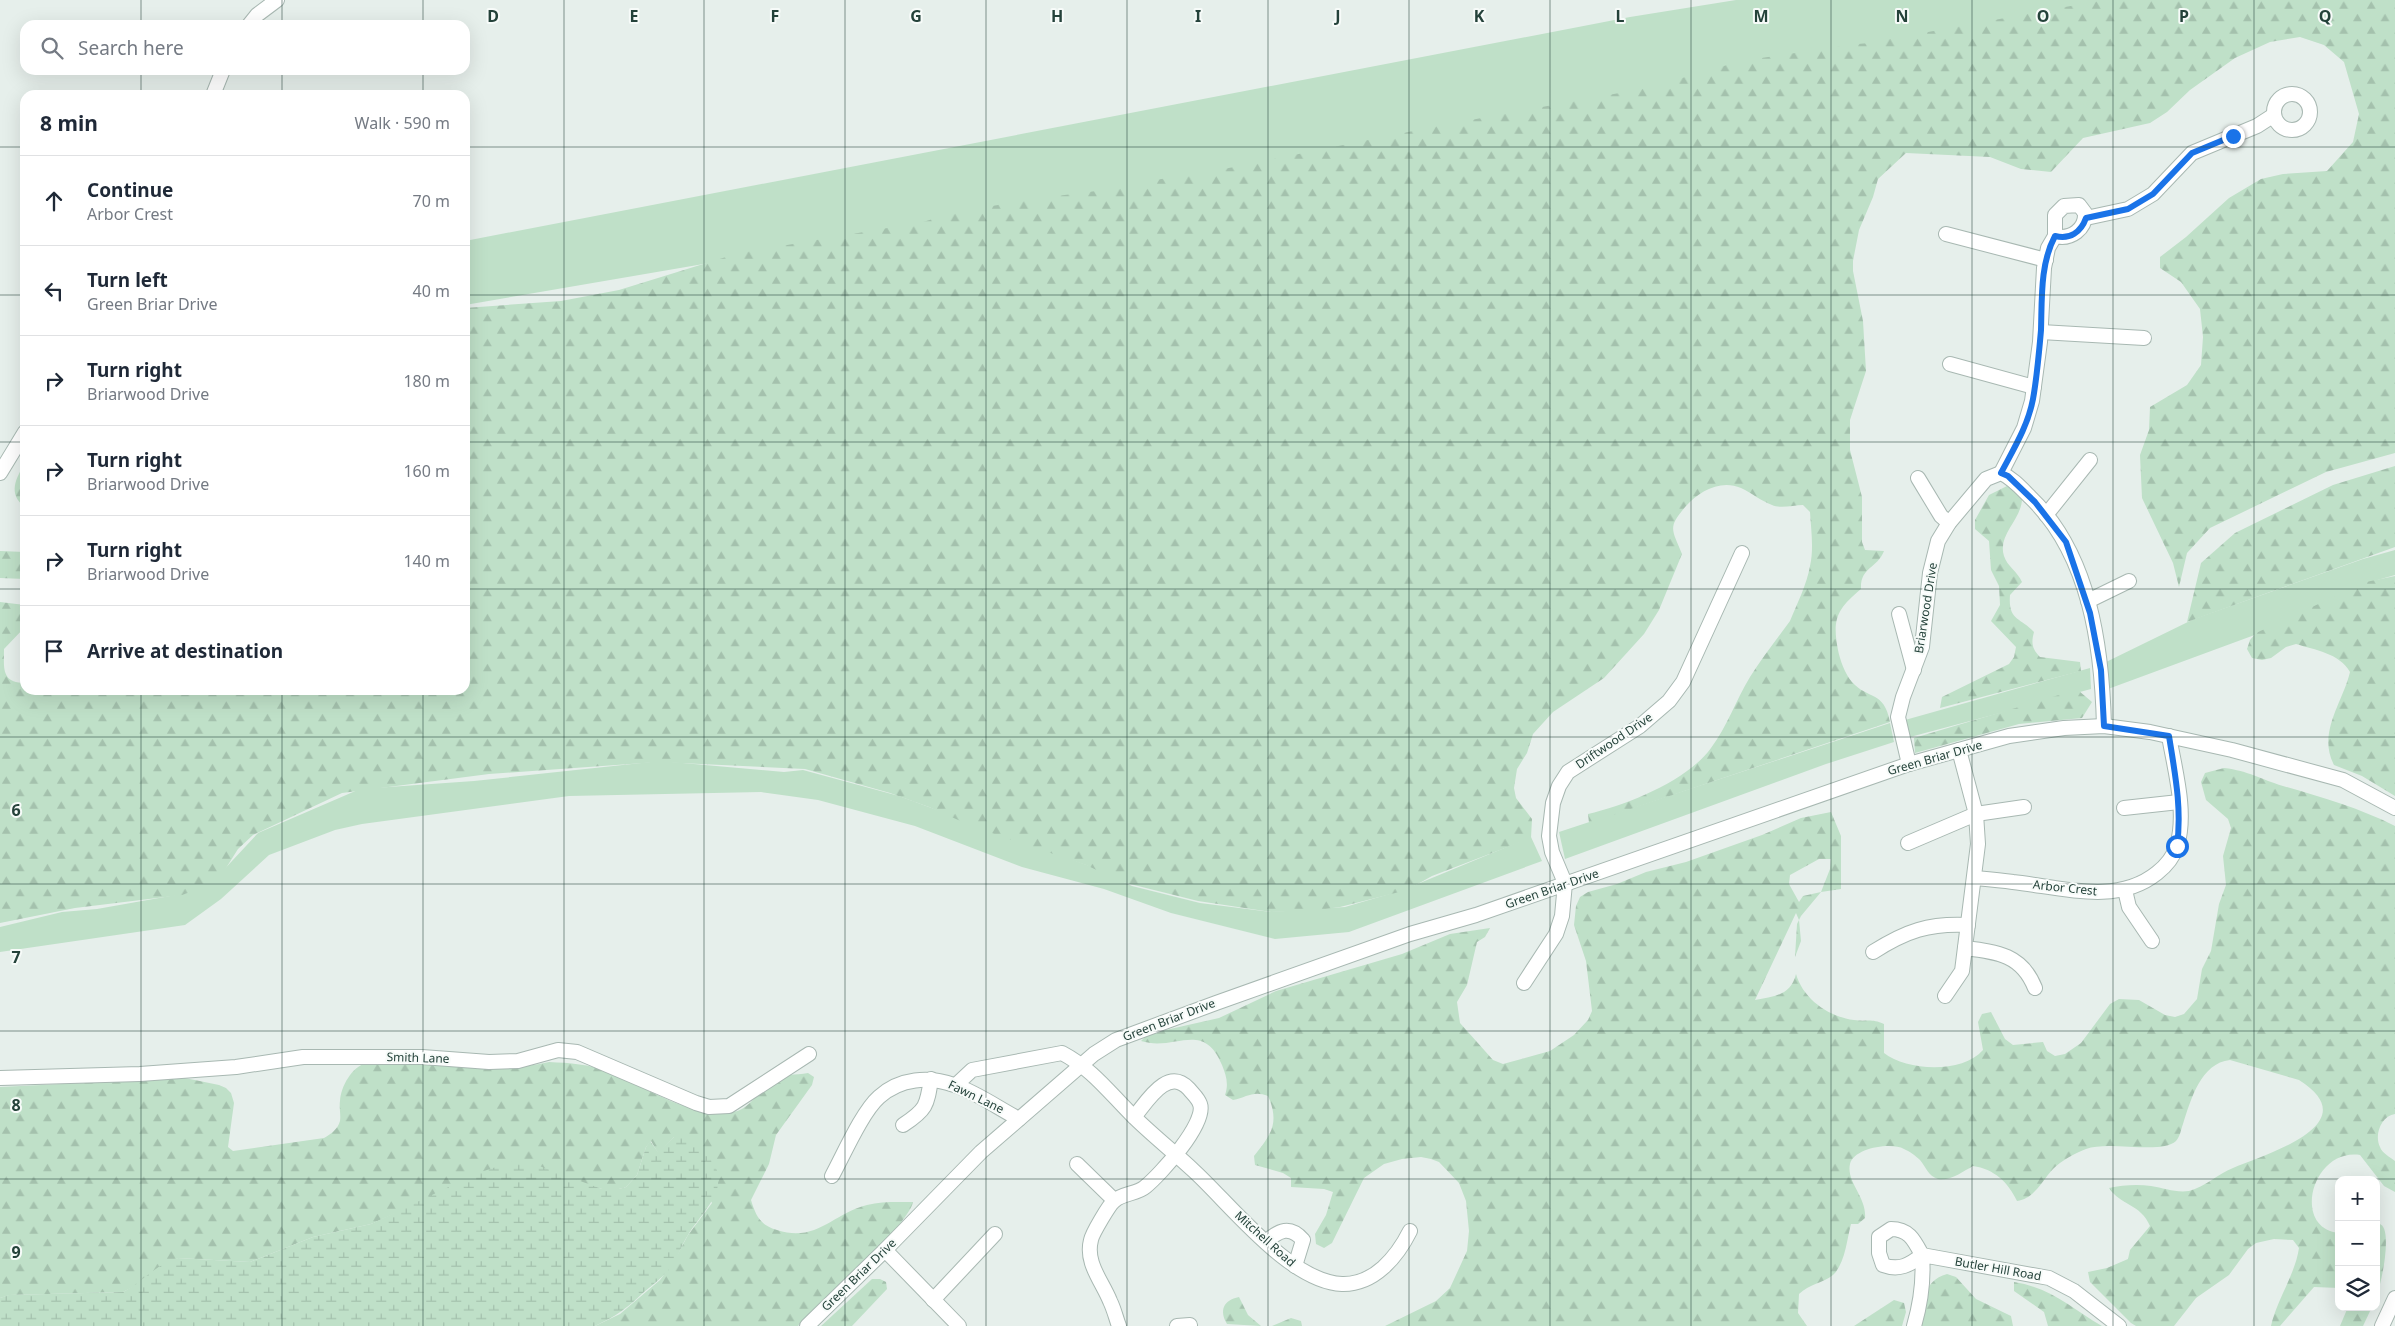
<!DOCTYPE html>
<html lang="en">
<head>
<meta charset="utf-8">
<style>
  :root { --surface:#fff; --page:#f2f2f3; --text:#1f2937; --muted:#747a83; --line:#e0e1e3 }
  body { margin:0; font-family:"Noto Sans",sans-serif; background:var(--page); color:var(--text) }
  .controls { position:absolute; right:15px; bottom:15px; display:grid; overflow:hidden; border-radius:10px; box-shadow:0 5px 20px #0002 }
  .controls button { width:45px; height:45px; display:grid; place-items:center; padding:0; border:0; border-bottom:1px solid var(--line); background:var(--surface); color:var(--text); font:25px sans-serif }
  .stop { position:absolute; width:15px; height:15px; margin:-11px; border:4px solid #1a73e8; border-radius:50%; background:#fff }
  .stop.end { background:#1a73e8; border-color:#fff; box-shadow:0 1px 5px #0008 }
  .list { margin:0; padding:0; list-style:none }
  h2 { display:flex; justify-content:space-between; align-items:center; height:65px; margin:0; padding:0 20px; font-size:21px }
  h2 small { font-size:16px; font-weight:400; color:var(--muted) }
  .list li { display:grid; grid-template-columns:32px 1fr auto; gap:15px; align-items:center; box-sizing:border-box; height:90px; padding:0 20px; border-top:1px solid var(--line) }
  .list b { display:block; font-size:19px; white-space:nowrap }
  .list p { margin:0; font-size:16px; white-space:nowrap; color:var(--muted) }
  .list em { font-size:16px; font-style:normal; color:var(--muted) }
  .icon { flex:none; width:28px; height:28px; fill:none; stroke:currentColor; stroke-width:2; stroke-linecap:round; stroke-linejoin:round }
  .map { position:relative; flex:none; width:2395px; height:1326px; overflow:hidden }
  .search { position:absolute; background:var(--surface); box-shadow:0 5px 20px #0002; left:20px; top:20px; width:450px; height:55px; display:flex; align-items:center; gap:12px; box-sizing:border-box; padding:0 18px; border-radius:15px; color:var(--muted); font-size:19px }
  .panel { position:absolute; background:var(--surface); box-shadow:0 5px 20px #0002; left:20px; top:90px; width:450px; height:605px; border-radius:15px }
  .map>svg:first-child { display:block }
  .green { fill:#bfe0c8 }
  .forest { fill:url(#forest-firs); fill-rule:evenodd }
  .wetland { fill:url(#wetland-marsh) }
  .lines { fill:none; stroke-linecap:round; stroke-linejoin:round }
  .minor-casing { stroke:#a8b8b2; stroke-width:16 }
  .minor { stroke:#fff; stroke-width:14 }
  .route { stroke:#1a73e8; stroke-width:6 }
  .grid { fill:none; stroke:#24423a; stroke-width:1; stroke-opacity:0.55 }
  .labels { text-anchor:middle; stroke-width:4; stroke-linejoin:round; paint-order:stroke }
  .street-label { font-size:12px; fill:#24423a; stroke:#f7fbf9 }
  .grid-label { font-size:16px; text-anchor:middle; font-weight:bold; fill:#24423a; stroke:#f7fbf9; stroke-width:4; stroke-linejoin:round; paint-order:stroke }
</style>
</head>
<body>
<div class="map">
<svg width="2395" height="1326" viewBox="0 0 2395 1326">
  <defs>
    <pattern id="forest-firs" width="22" height="20" patternUnits="userSpaceOnUse" patternTransform="scale(1.25)"><rect width="22" height="20" fill="#bfe0c8"/><path d="M5 1l3.5 6h-7zM16 11l3.5 6h-7z" fill="#a4c1ad"/></pattern>
    <pattern id="wetland-marsh" width="20" height="14" patternUnits="userSpaceOnUse" patternTransform="scale(1.25)"><rect width="20" height="14" fill="#bfe0c8"/><path d="M1 5h8M5 5V1M11 12h8M15 12V8" fill="none" stroke="#a4c1ad"/></pattern>
  </defs>
  <rect width="100%" height="100%" fill="#e6efeb"/>
  <!-- green -->
  <g class="green">
    <polygon points="1736,0 2240,0 465,305 465,241 1630,17"/>
    <polygon points="2395,550 2395,575 2374,581 2260,633 2108,689 2104,663 2194,619 2363,559"/>
    <polygon points="2090,668 2091,689 1910,737 1905,720"/>
    <polygon points="1890,723 1894,742 1826,764 1565,859 1559,832"/>
    <polygon points="660,761 784,772 803,770 899,796 1095,868 1132,886 1200,903 1271,912 1345,907 1403,890 1531,837 1542,861 1349,932 1275,939 1171,913 1104,889 1022,867 915,826 818,800 761,792 569,796 362,824 335,830 269,855 221,899 185,925 0,952 0,927 62,912 97,909 187,893 218,876 258,833 360,789 474,781"/>
  </g>
  <!-- forest -->
  <g class="forest">
    <path d="M2104 0H2395V453L2326 472 2210 528 2187 553 2179 587 2173 563 2142 498 2140 455 2149 430 2150 407 2187 385 2201 365 2203 337 2200 309 2181 282 2160 268V257L2186 237 2229 198 2261 179 2283 174 2327 171 2353 142 2359 114 2344 62 2324 45 2300 37 2270 42 2235 58 2190 90 2167 112 2150 123 2083 138 2051 172 2021 169 1990 157 1906 153 1878 179 1873 197 1859 230 1853 261V271L1863 321 1866 371 1850 420V450L1862 497V542L1865 550 1884 551C1877 569 1860 567 1861 589 1837 609 1832 619 1838 650 1840 660 1845 674 1852 682 1868 700 1884 690 1890 722L1589 823 1588 814C1627 805 1687 781 1711 748 1727 727 1736 700 1750 677 1762 658 1777 639 1790 621 1797 604 1807 584 1810 566 1814 549 1811 529 1810 512L1803 505C1794 505 1780 509 1772 505 1761 501 1752 493 1741 488 1721 479 1699 491 1686 506 1667 528 1672 529 1682 554L1659 610 1644 634 1604 678 1553 712 1533 734 1527 753 1517 769 1514 788 1516 798 1532 819 1531 838 1432 876 1407 890 1340 907 1311 911 1271 912 1198 901 1122 882 1086 865 974 827 929 807 890 793 805 769 658 762 489 774 342 793 253 835 238 849 221 876 204 887 182 895 75 908 0 923V602L25 605V627L4 649C4 668 1 683 25 683V690H465V308L561 301 619 290 739 253 923 222 952 213 1033 199 1128 187 1155 180 1214 171 1443 125 1647 88 1741 61 1857 44 1884 42V40Z"/>
    <path d="M25 463V507C7 494 16 478 25 463Z"/>
    <polygon points="2395,466 2395,547 2187,622 2201,563 2235,533 2333,485"/>
    <path d="M2007 486 2022 497C2023 519 1997 534 2004 556 2007 566 2018 572 2022 582L2010 595C2008 621 2020 617 2034 632 2031 643 2032 649 2040 657L2080 662 2081 671 1940 708 1942 697 2009 664 2014 657 2016 647 1991 621 2000 605 1999 586 1991 570 1989 541 1975 529V520L1989 495Z"/>
    <polygon points="0,551 25,552 25,579 0,578"/>
    <path d="M2395 576V796L2362 776 2334 765C2317 733 2343 702 2350 672 2339 653 2315 650 2296 644L2286 647 2271 658 2262 660 2252 658 2247 649 2250 640 2256 633 2366 582Z"/>
    <polygon points="2079,691 2092,702 2082,718 2019,724 1915,753 1914,738 2069,692"/>
    <path d="M2224 768C2249 771 2260 779 2283 786 2321 797 2359 808 2395 826V1114C2381 1116 2374 1135 2380 1147 2382 1153 2390 1157 2395 1161V1192L2384 1186 2360 1155C2312 1148 2291 1228 2339 1233V1288L2314 1287 2280 1326H2271C2277 1299 2295 1275 2299 1248L2293 1240 2274 1239 2256 1243 2248 1249 2229 1275 2196 1298 2174 1326H2136L2131 1323 2090 1282 2088 1272 2107 1268 2128 1259 2130 1250 2150 1226C2141 1204 2120 1205 2109 1188 2122 1185 2138 1184 2151 1186 2164 1188 2176 1193 2189 1191 2205 1187 2218 1174 2233 1168 2266 1154 2369 1124 2299 1080L2230 1060C2201 1063 2191 1099 2183 1124 2181 1129 2180 1137 2176 1141 2161 1155 2109 1140 2086 1149 2075 1153 2061 1161 2053 1169 2041 1182 2035 1198 2017 1201 2008 1182 1994 1169 1973 1166 1962 1172 1951 1181 1938 1179 1928 1176 1926 1167 1920 1160 1916 1156 1909 1151 1904 1149 1891 1142 1854 1148 1850 1164 1846 1182 1867 1197 1865 1218L1858 1224H1851C1847 1239 1845 1264 1833 1275 1823 1283 1809 1284 1799 1294L1798 1313 1807 1326H1385L1436 1301 1450 1288 1467 1251 1469 1231 1466 1201 1459 1183 1439 1162 1431 1159 1421 1157 1402 1159 1384 1164 1364 1178 1332 1243 1324 1248 1316 1244 1315 1234 1326 1215 1333 1192 1324 1189 1291 1187V1178L1283 1173 1255 1165 1254 1156C1271 1135 1280 1123 1268 1096 1254 1090 1247 1097 1233 1100L1225 1095C1229 1084 1226 1075 1222 1065 1203 1019 1175 1052 1141 1041L1148 1034 1219 1018 1276 991 1402 954 1450 934 1490 928 1485 937 1477 942 1467 985 1457 1002 1460 1023 1493 1060 1503 1064 1550 1051 1574 1035 1588 1020 1592 1011 1586 961 1574 925 1576 906 1580 897 1588 892 1617 884 1646 872 1686 862 1762 835 1801 818 1831 812 1841 836V889L1821 892 1801 916 1799 920 1801 941 1795 957 1797 924 1799 920 1796 913 1755 1000C1774 997 1791 995 1796 974 1803 999 1829 1017 1854 1020 1867 1022 1871 1018 1884 1024V1053C1907 1071 1962 1074 1983 1050L1978 1022 1982 1014 1991 1012 2005 1039 2013 1045 2043 1042 2047 1051 2055 1056 2065 1054 2081 1043 2110 1004 2119 999 2139 1000 2165 1015 2175 1017 2184 1014 2197 999 2202 969 2211 951 2219 904 2226 885 2223 856 2231 828 2228 819 2206 800 2201 782 2205 773ZM1819 859H1831L1830 869 1821 892 1803 896 1799 902 1789 884 1790 875Z"/>
    <path d="M549 1062C570 1063 589 1064 609 1072 648 1088 689 1118 733 1112 749 1110 759 1090 771 1082 781 1074 796 1075 808 1073L814 1077 812 1085 776 1135 769 1164 751 1200C756 1216 760 1225 777 1230 816 1243 832 1214 867 1205 882 1201 898 1202 913 1202 908 1226 820 1305 798 1326H595L620 1314 660 1280 673 1263 688 1235 712 1203 674 1137 658 1153 651 1141 646 1147 637 1175 626 1187 619 1189H602L572 1180 407 1208 371 1224 313 1237 250 1262 178 1258 158 1268 139 1284 123 1292 10 1295 0 1298V1087L185 1078 219 1085 226 1088 231 1093 234 1103 228 1147 233 1151 324 1138C331 1134 338 1129 340 1121 341 1115 339 1107 340 1101 341 1086 352 1067 366 1063 382 1063 399 1062 416 1063 466 1066 498 1073 549 1062Z"/>
    <path d="M2376 1224C2395 1219 2382 1283 2376 1297Z"/>
    <path d="M1947 1274 1956 1277 1976 1299 2011 1316 2013 1326H1919C1923 1304 1922 1281 1947 1274Z"/>
    <polygon points="872,1279 880,1279 886,1282 887,1289 852,1326 821,1326"/>
    <path d="M2014 1282C2052 1288 2071 1308 2102 1326H2048L2044 1312 2014 1291Z"/>
    <path d="M1239 1297 1248 1315 1261 1326 1227 1324C1219 1311 1223 1300 1239 1297Z"/>
    <polygon points="1894,1300 1904,1303 1906,1312 1902,1326 1854,1326"/>
    <polygon points="2348,1307 2372,1307 2363,1326 2340,1326"/>
    <polygon points="1291,1318 1301,1321 1302,1326 1272,1326"/>
  </g>
  <!-- wetland -->
  <path class="wetland" d="M681 1135C691 1138 698 1146 705 1153 737 1184 704 1209 688 1235 682 1244 679 1254 674 1263 666 1275 655 1283 644 1292 626 1309 618 1315 595 1326H0V1298L9 1295 123 1292C142 1282 158 1263 178 1258L250 1262 313 1237 371 1224 478 1173 514 1161 531 1163 602 1189H619L626 1187 637 1175 646 1147 650 1141 658 1152 674 1137Z"/>
  <g class="lines">
    <!-- minor casing -->
    <g class="minor-casing">
      <g id="minor">
        <polyline points="249,25 257,15 277,0"/>
        <circle cx="2292" cy="112" r="18"/>
        <polyline points="213,95 223,70"/>
        <polyline points="2086,218 2128,209 2153,194 2192,153 2257,126 2274,115"/>
        <polyline points="1946,234 2046,260"/>
        <polyline points="2041,332 2144,338"/>
        <polyline points="1950,364 2034,387"/>
        <polyline points="0,473 25,432"/>
        <path d="M2001 473 2024 428 2032 401 2040 342 2044 268 2048 248 2055 236V215L2064 206 2079 205 2085 213C2086 229 2071 240 2055 236"/>
        <polyline points="1918,478 1941,516 1949,523"/>
        <polyline points="2046,515 2090,460"/>
        <polyline points="2088,601 2129,581"/>
        <polyline points="1899,614 1914,670"/>
        <path d="M1909 764 1898 717 1903 697 1922 647 1930 573 1938 541 1949 523 1986 479 2001 473C2012 478 2021 488 2030 497 2090 554 2102 647 2104 726"/>
        <polyline points="2124,808 2179,802"/>
        <polyline points="1908,843 1976,814 2024,807"/>
        <path d="M1975 878C1987 879 2000 880 2013 882 2060 887 2116 906 2157 873 2166 866 2173 858 2177 846 2187 812 2175 771 2169 736"/>
        <polyline points="2125,890 2129,907 2152,941"/>
        <path d="M1965 948C1998 952 2022 955 2035 988"/>
        <path d="M1873 952C1906 931 1929 923 1968 925"/>
        <polyline points="1524,983 1556,934 1562,916 1565,883 1552,852 1549,836 1553,803 1559,786 1568,772 1640,726 1669,701 1683,682 1742,553"/>
        <polyline points="1945,996 1962,971 1978,844 1976,814 1959,750"/>
        <polyline points="0,1078 140,1074 236,1067 303,1057 422,1057 489,1062 518,1061 558,1050 577,1052 696,1103 709,1107 729,1106 809,1054"/>
        <path d="M956 1085 972 1070 1062 1053C1092 1069 1108 1091 1132 1115 1152 1135 1174 1152 1194 1171 1231 1205 1290 1282 1342 1284 1374 1285 1397 1257 1410 1231"/>
        <path d="M903 1125C926 1110 927 1106 931 1079"/>
        <polyline points="1077,1164 1114,1200"/>
        <path d="M832 1176C843 1156 862 1112 879 1097 900 1078 929 1076 954 1085 976 1092 998 1108 1019 1119"/>
        <path d="M1891 1229C1909 1229 1914 1240 1922 1255 1910 1265 1899 1271 1883 1265L1879 1253V1237Z"/>
        <path d="M1266 1242C1279 1230 1290 1225 1303 1240L1295 1266"/>
        <polyline points="885,1250 959,1326"/>
        <polyline points="933,1300 995,1234"/>
        <polyline points="807,1326 885,1250 981,1152 1094,1054 1116,1040 1216,1003 1410,934 1476,915 1909,764 2009,736 2064,728 2104,726 2150,732 2232,750 2343,780 2395,808"/>
        <path d="M1119 1326C1116 1318 1114 1309 1110 1301 1102 1281 1085 1263 1091 1240 1092 1234 1109 1205 1114 1201 1122 1193 1137 1194 1145 1187 1160 1175 1207 1123 1200 1104 1198 1098 1193 1094 1189 1089 1167 1066 1147 1102 1134 1117"/>
        <polyline points="1177,1326 1190,1325"/>
        <path d="M1914 1326C1921 1302 1924 1280 1922 1255L2049 1278 2074 1291 2119 1326"/>
        <polyline points="2382,1326 2395,1298"/>
      </g>
    </g>
    <!-- minor -->
    <use href="#minor" class="minor"/>
  </g>
  <g class="lines">
    <!-- route -->
    <path class="route" d="M2177 846C2182 808 2175 774 2169 736L2104 726 2101 670 2090 613 2066 542 2035 502 2008 476 2001 473C2013 450 2028 426 2033 399 2037 377 2039 353 2041 330 2042 299 2040 264 2055 236 2070 240 2081 232 2086 218L2128 209 2153 194 2192 153 2233 136"/>
  </g>
  <!-- grid -->
  <path class="grid" d="M141 0V25M282 0V25M423 0V25M564 0V1326M704 0V1326M845 0V1326M986 0V1326M1127 0V1326M1268 0V1326M1409 0V1326M1550 0V1326M1691 0V1326M1831 0V1326M1972 0V1326M2113 0V1326M2254 0V1326M141 70V95M282 70V95M423 70V95M0 147H25M465 147H2395M0 295H25M465 295H2395M0 442H25M465 442H2395M0 589H25M465 589H2395M141 690V1326M282 690V1326M423 690V1326M0 737H2395M0 884H2395M0 1031H2395M0 1179H2395"/>
  <g class="labels">
    <!-- street labels -->
    <g class="street-label">
      <text transform="translate(1926 608) rotate(-81)" y="4">Briarwood Drive</text>
      <text transform="translate(1614 741) rotate(-34)" y="4">Driftwood Drive</text>
      <text transform="translate(1935 758) rotate(-16)" y="4">Green Briar Drive</text>
      <text transform="translate(2065 888) rotate(6)" y="4">Arbor Crest</text>
      <text transform="translate(1552 889) rotate(-19)" y="4">Green Briar Drive</text>
      <text transform="translate(1169 1020) rotate(-21)" y="4">Green Briar Drive</text>
      <text transform="translate(418 1058) rotate(2)" y="4">Smith Lane</text>
      <text transform="translate(976 1097) rotate(26)" y="4">Fawn Lane</text>
      <text transform="translate(1265 1239) rotate(42)" y="4">Mitchell Road</text>
      <text transform="translate(1998 1269) rotate(10)" y="4">Butler Hill Road</text>
      <text transform="translate(859 1275) rotate(-44)" y="4">Green Briar Drive</text>
    </g>
  </g>
  <g class="grid-label">
    <text x="493" y="22">D</text>
    <text x="634" y="22">E</text>
    <text x="775" y="22">F</text>
    <text x="916" y="22">G</text>
    <text x="1057" y="22">H</text>
    <text x="1198" y="22">I</text>
    <text x="1338" y="22">J</text>
    <text x="1479" y="22">K</text>
    <text x="1620" y="22">L</text>
    <text x="1761" y="22">M</text>
    <text x="1902" y="22">N</text>
    <text x="2043" y="22">O</text>
    <text x="2184" y="22">P</text>
    <text x="2325" y="22">Q</text>
    <text x="16" y="816">6</text>
    <text x="16" y="963">7</text>
    <text x="16" y="1111">8</text>
    <text x="16" y="1258">9</text>
  </g>
</svg>
<div class="controls">
<button>+</button>
<button>−</button>
<button><svg class="icon" aria-label="layers" viewBox="0 0 24 24"><path d="M12 4l9 5-9 5-9-5zM3 14l9 5 9-5"/></svg></button>
</div>
<div class="stop" style="left:2177px;top:846px"></div>
<div class="stop end" style="left:2233px;top:136px"></div>
<div class="search"><svg class="icon" aria-label="search" viewBox="0 0 24 24"><circle cx="10" cy="10" r="6"/><path d="M15 15l6 6"/></svg>Search here</div>
<section class="panel">
<h2>8 min<small>Walk · 590 m</small></h2>
<ul class="list">
<li><svg class="icon" aria-label="ahead" viewBox="0 0 24 24"><path d="M12 20V5M6 11l6-6 6 6"/></svg><div><b>Continue</b><p>Arbor Crest</p></div><em>70 m</em></li>
<li><svg class="icon" aria-label="left" viewBox="0 0 24 24"><path d="M17 20v-9H6M10 6l-5 5 5 5"/></svg><div><b>Turn left</b><p>Green Briar Drive</p></div><em>40 m</em></li>
<li><svg class="icon" aria-label="right" viewBox="0 0 24 24"><path d="M7 20v-9h11M14 6l5 5-5 5"/></svg><div><b>Turn right</b><p>Briarwood Drive</p></div><em>180 m</em></li>
<li><svg class="icon" aria-label="right" viewBox="0 0 24 24"><path d="M7 20v-9h11M14 6l5 5-5 5"/></svg><div><b>Turn right</b><p>Briarwood Drive</p></div><em>160 m</em></li>
<li><svg class="icon" aria-label="right" viewBox="0 0 24 24"><path d="M7 20v-9h11M14 6l5 5-5 5"/></svg><div><b>Turn right</b><p>Briarwood Drive</p></div><em>140 m</em></li>
<li><svg class="icon" aria-label="arrive" viewBox="0 0 24 24"><path d="M6 21V4h12l-3 4 3 4H6"/></svg><div><b>Arrive at destination</b></div></li>
</ul>
</section>
</div>
</body>
</html>
